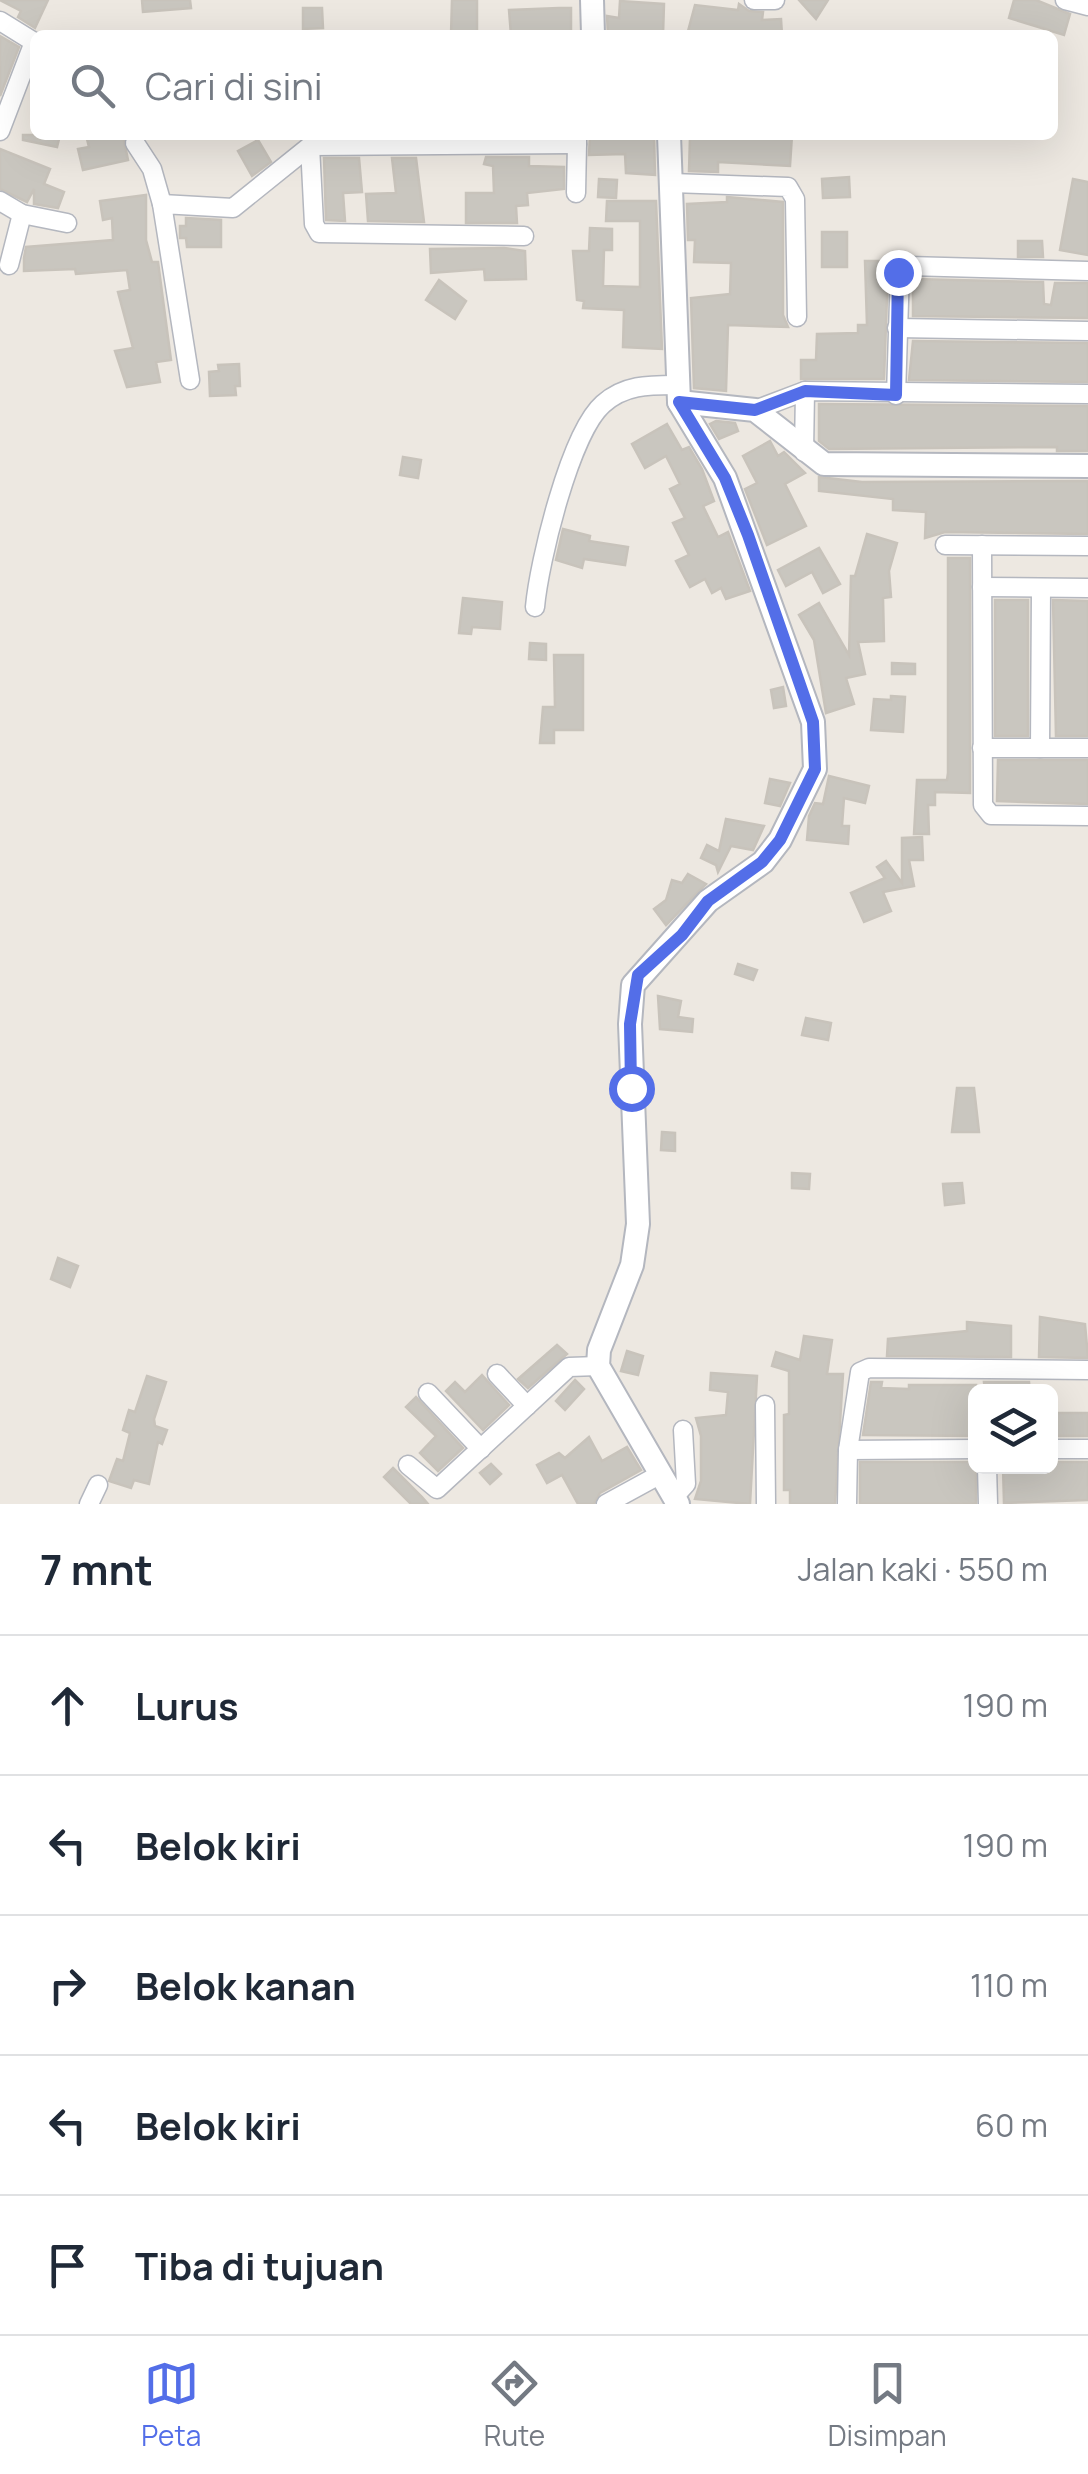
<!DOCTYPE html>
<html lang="id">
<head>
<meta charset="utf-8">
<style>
  :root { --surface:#fff; --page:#f6f6f7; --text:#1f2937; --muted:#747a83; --line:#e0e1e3; --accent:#536ee8 }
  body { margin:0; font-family:Manrope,sans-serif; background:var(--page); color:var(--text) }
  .controls { position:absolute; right:30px; bottom:30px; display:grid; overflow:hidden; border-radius:15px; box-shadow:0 10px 40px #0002 }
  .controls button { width:90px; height:90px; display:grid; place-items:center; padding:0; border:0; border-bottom:2px solid var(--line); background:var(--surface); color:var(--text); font:50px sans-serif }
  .stop { position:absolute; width:30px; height:30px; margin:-22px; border:8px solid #536ee8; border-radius:50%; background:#fff }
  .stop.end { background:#536ee8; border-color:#fff; box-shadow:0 2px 10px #0008 }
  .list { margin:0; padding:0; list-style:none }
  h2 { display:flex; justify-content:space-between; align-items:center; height:130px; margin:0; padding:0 40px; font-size:42px }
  h2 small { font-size:32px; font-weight:400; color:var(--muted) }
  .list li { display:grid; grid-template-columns:65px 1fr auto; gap:30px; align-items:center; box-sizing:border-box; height:140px; padding:0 40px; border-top:2px solid var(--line) }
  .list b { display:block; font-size:38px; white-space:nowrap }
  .list em { font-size:32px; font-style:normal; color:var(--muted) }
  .icon { flex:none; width:55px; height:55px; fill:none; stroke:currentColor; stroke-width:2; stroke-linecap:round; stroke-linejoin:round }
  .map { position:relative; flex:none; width:1088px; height:1504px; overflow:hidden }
  .search { position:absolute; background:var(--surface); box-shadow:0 10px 40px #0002; left:30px; right:30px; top:30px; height:110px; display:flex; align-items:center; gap:25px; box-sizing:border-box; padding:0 35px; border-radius:15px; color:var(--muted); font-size:38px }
  .sheet { height:830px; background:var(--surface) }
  nav { display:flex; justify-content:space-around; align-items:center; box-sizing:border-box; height:140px; border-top:2px solid var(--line); background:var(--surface); font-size:28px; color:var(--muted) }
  nav a { display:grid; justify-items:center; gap:5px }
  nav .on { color:var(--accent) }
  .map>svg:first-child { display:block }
  .building { fill:#c9c6bf; stroke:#c8c3bb; stroke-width:2.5 }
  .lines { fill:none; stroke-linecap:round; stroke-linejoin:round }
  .street-casing { stroke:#b4b7bf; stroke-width:21 }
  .secondary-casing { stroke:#b4b7bf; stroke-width:26 }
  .street { stroke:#fff; stroke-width:18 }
  .secondary { stroke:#fff; stroke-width:22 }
  .route { stroke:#536ee8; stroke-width:12 }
</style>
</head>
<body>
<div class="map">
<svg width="1088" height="1504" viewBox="0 0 1088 1504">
  <rect width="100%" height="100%" fill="#ede8e1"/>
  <!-- building -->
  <g class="building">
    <polygon points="0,0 48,0 35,28 18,17 21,11"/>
    <polygon points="142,0 190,0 191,8 143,12"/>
    <polygon points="452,0 477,0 477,35 451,35"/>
    <polygon points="799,0 828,0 816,19"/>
    <polygon points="1014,0 1036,0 1070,14 1064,35 1009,18"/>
    <polygon points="620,1 664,4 663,35 608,34 607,16 619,18"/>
    <polygon points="739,4 749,11 763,12 762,20 781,19 782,35 687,35 695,5 738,10"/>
    <polygon points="303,8 322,8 323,28 303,29"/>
    <polygon points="559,8 571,8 571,33 511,35 509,10"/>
    <polygon points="0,36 19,47 0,96"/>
    <polygon points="23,135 60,135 57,147 23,140"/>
    <polygon points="104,135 123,135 128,160 83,170 78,149 89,147 87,139"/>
    <polygon points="590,135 654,136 655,175 626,173 625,154 589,155"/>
    <polygon points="701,135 792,135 790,166 718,162 718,172 689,171 690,138"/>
    <polygon points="258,140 271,162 252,176 238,151"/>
    <polygon points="0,149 50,169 44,184 64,192 58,208 34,204 34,189 27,202 0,189"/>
    <polygon points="486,157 529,157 529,166 564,167 564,189 527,193 528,205 516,206 517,223 466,223 466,193 494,193 493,166 484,164"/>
    <polygon points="324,158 359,158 362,192 343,193 345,221 326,220"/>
    <polygon points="392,158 416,158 424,222 368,221 366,194 396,193"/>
    <polygon points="849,177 850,197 823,198 822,179"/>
    <polygon points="599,179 617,180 616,198 598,197"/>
    <polygon points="1073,179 1088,182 1088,255 1060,250"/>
    <polygon points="146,195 146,240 152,262 158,262 171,360 156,362 160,382 127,387 115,351 133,348 118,292 130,290 127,270 76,274 75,269 24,271 24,258 26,247 113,240 112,218 103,220 100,201"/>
    <polygon points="727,197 783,202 783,315 788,327 728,325 726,391 694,388 691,298 730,294 731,263 694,262 695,240 688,240 687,204 727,202"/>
    <polygon points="607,201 656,201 662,349 623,347 624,310 583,308 584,301 577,300 573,251 589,251 590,228 612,229 612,250 604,250 603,286 640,287 640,221 606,221"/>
    <polygon points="186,218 221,220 221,247 187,247 186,238 180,238 180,226 186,226"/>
    <rect x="822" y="232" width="25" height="35"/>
    <polygon points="1018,241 1042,241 1043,257 1018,257"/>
    <polygon points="504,248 525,251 526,279 485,280 484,269 431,273 430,249"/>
    <polygon points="865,261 892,261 888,270 884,379 801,379 801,360 816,360 817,334 858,333 858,325 867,325"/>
    <polygon points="913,279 1043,282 1044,304 1051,305 1055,283 1088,283 1088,318 913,316"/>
    <polygon points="439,280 466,301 455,319 426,300"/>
    <polygon points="913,341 1088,343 1088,382 909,380"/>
    <polygon points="239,364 240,386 235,386 236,395 210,396 209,372 219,371 218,365"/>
    <polygon points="819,404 1088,406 1088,451 1057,451 1057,447 829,449 819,441"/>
    <polygon points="716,421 735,423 738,431 719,439 710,424"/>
    <polygon points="667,424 682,450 689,447 702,469 714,501 703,506 718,537 728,532 750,591 726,599 721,588 712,593 705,579 690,587 676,561 689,555 673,523 685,518 670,489 680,484 666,456 645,468 632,444"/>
    <polygon points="770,441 778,456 784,452 805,473 785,484 806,526 767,545 745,489 757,483 743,456"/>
    <polygon points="403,457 421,460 418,478 400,475"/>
    <polygon points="819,477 862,482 1088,481 1088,534 945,532 925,538 926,512 893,510 893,499 819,491"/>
    <polygon points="563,529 590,536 589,541 628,547 625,565 584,559 582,568 556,560"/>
    <polygon points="867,534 897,543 889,571 891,597 883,598 884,641 858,642 865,674 846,678 854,704 826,713 814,640 799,615 819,603 849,655 851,576 855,576"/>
    <polygon points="819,548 840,584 823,593 812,572 786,586 778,570"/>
    <polygon points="948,558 970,558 970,793 935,792 935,805 928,805 929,834 914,834 917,780 947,780 948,773"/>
    <polygon points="463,598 502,602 500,629 472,627 471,634 459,633"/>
    <rect x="995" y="600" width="33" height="136"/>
    <polygon points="1053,600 1088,601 1088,736 1056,736"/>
    <polygon points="530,643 546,644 546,660 529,659"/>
    <polygon points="554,655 583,655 583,730 554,730 554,743 540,743 543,707 555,707"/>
    <polygon points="892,663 915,664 915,674 892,674"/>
    <polygon points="783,687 786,706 774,708 771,690"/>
    <polygon points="891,696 905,697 903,732 871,730 874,699 891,700"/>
    <polygon points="998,760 1088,760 1088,804 997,801"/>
    <polygon points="829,776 869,786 865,803 844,798 842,826 849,826 848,844 807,840 809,816 815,803 823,804"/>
    <polygon points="770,779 790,783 780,806 765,803"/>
    <polygon points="726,819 764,826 753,850 731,846 718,872 716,865 701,858 707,845 719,851"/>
    <polygon points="922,837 923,860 909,860 914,886 883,892 891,911 864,922 851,893 885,878 877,867 886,861 902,883 902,838"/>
    <polygon points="688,874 706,884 666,925 654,909 666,900 672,880 682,883"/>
    <polygon points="738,964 757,970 753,980 735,974"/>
    <polygon points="658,996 681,1001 678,1017 693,1019 692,1032 660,1029"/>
    <polygon points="806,1018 831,1023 828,1040 802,1035"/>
    <polygon points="957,1088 974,1088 979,1132 952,1132"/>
    <polygon points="662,1132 675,1133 675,1151 661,1150"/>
    <polygon points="792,1173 810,1174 809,1189 792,1188"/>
    <polygon points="962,1183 964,1203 945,1205 943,1184"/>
    <polygon points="58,1258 78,1266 70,1287 51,1279"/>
    <polygon points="1040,1317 1085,1324 1088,1358 1039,1357"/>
    <polygon points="967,1322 1011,1326 1011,1357 887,1356 888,1339 967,1331"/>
    <polygon points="804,1336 832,1340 827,1374 843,1374 835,1504 790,1504 790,1490 784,1490 784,1415 789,1414 789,1371 772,1366 776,1352 800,1360"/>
    <polygon points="557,1345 567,1354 528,1388 518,1379"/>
    <polygon points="627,1351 643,1356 638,1375 621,1371"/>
    <polygon points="711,1373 757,1376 750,1504 695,1499 701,1481 701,1436 696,1418 726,1415 728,1392 710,1390"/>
    <polygon points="482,1375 509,1405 483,1430 446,1391 455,1382 465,1392"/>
    <polygon points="147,1376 166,1382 154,1419 155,1426 167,1430 162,1444 158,1442 149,1484 134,1480 131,1488 109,1481 117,1459 123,1461 130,1433 123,1430 129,1410 135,1412"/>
    <polygon points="575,1380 584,1389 565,1410 556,1401"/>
    <polygon points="871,1382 882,1382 881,1388 909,1389 909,1385 976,1385 976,1436 863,1435"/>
    <polygon points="984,1382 1029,1382 1030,1392 985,1392"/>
    <polygon points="416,1397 463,1448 438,1471 420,1453 436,1436 406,1407"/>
    <rect x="1050" y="1413" width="38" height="23"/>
    <polygon points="589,1437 602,1461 627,1447 641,1470 600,1493 594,1504 578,1504 562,1475 547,1483 537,1465 559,1453 565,1458"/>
    <rect x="860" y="1462" width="116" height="42"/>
    <polygon points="1050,1462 1088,1462 1088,1500 1004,1503 1003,1466 1050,1466"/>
    <polygon points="491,1464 501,1474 490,1484 480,1473"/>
    <polygon points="393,1468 422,1497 428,1504 411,1504 384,1477"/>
  </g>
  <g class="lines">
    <!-- street casing -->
    <g class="street-casing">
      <g id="street">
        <polyline points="754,0 775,0"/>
        <polyline points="1065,0 1088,6"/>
        <polyline points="0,21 34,42 0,131"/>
        <polyline points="135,143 152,169 162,204"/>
        <polyline points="310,146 314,224 319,233 524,236"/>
        <polyline points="672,183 788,187 795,199 797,317"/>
        <polyline points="576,193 577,144"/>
        <polyline points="0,201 22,214 67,223"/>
        <polyline points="9,265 22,214"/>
        <polyline points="897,328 1088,331"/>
        <polyline points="190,380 162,204 233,208 310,146 577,144 577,135"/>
        <polyline points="896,395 900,270 908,266 1088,271"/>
        <polyline points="755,410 805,391 1088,394"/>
        <polyline points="804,452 805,391"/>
        <polyline points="945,545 1088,546"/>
        <polyline points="982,545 983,805 991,815 1088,816"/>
        <polyline points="982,587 1088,588"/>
        <polyline points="1041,588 1040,748 1088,748"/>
        <path d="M535 607C539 562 570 433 603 404 624 385 648 385 675 385"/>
        <polyline points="982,748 1040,748"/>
        <polyline points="497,1374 527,1406"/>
        <polyline points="428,1393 481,1449"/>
        <polyline points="765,1405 766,1504"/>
        <polyline points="1050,1449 1088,1449"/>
        <polyline points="848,1450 976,1449"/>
        <polyline points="408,1465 437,1489 569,1367 598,1366"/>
        <polyline points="987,1466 988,1504"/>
        <polyline points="674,1497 686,1484 683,1430"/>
        <polyline points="89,1504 98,1485"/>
        <polyline points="606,1504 659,1475"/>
        <polyline points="847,1504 848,1450 860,1372 869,1368 1088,1370"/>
      </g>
    </g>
    <!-- secondary casing -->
    <g class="secondary-casing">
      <g id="secondary">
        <polyline points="592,0 593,35"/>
        <polyline points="669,135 679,402 725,478 813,722 815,769 780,840 763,862 708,901 633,985 630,1024 638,1224 632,1265 599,1350 598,1366 678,1504"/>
        <polyline points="679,402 755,410 824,464 1088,466"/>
      </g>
    </g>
    <!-- street -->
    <use href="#street" class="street"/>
    <!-- secondary -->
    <use href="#secondary" class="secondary"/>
  </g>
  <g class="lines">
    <!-- route -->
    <polyline class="route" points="631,1088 630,1024 638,975 682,935 708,901 762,862 780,840 815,769 813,722 748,535 725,478 679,402 755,410 805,391 896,395 898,272"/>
  </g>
</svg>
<div class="controls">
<button><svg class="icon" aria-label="layers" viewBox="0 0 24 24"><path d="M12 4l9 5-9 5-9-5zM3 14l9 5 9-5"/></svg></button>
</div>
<div class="stop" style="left:631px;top:1088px"></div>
<div class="stop end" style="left:898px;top:272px"></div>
<div class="search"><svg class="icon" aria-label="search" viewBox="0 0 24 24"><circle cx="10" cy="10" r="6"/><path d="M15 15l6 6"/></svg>Cari di sini</div>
</div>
<section class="sheet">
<h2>7 mnt<small>Jalan kaki · 550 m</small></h2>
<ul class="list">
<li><svg class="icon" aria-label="ahead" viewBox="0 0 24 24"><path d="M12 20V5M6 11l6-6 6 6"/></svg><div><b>Lurus</b></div><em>190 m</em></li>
<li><svg class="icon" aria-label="left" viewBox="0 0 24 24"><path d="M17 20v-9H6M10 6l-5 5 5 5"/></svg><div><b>Belok kiri</b></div><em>190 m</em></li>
<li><svg class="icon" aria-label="right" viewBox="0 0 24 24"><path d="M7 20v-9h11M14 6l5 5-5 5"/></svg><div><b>Belok kanan</b></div><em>110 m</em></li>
<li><svg class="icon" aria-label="left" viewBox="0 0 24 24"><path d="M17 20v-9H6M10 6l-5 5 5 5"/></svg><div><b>Belok kiri</b></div><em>60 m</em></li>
<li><svg class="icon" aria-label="arrive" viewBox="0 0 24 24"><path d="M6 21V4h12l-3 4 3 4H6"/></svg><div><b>Tiba di tujuan</b></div></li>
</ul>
</section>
<nav>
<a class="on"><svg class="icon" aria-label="map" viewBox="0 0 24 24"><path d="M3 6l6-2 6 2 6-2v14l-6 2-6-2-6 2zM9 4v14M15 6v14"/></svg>Peta</a>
<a><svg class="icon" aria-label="directions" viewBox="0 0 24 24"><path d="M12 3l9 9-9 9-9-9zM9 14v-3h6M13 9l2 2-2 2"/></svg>Rute</a>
<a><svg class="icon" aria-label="saved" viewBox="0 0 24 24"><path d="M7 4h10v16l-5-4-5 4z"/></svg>Disimpan</a>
</nav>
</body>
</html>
